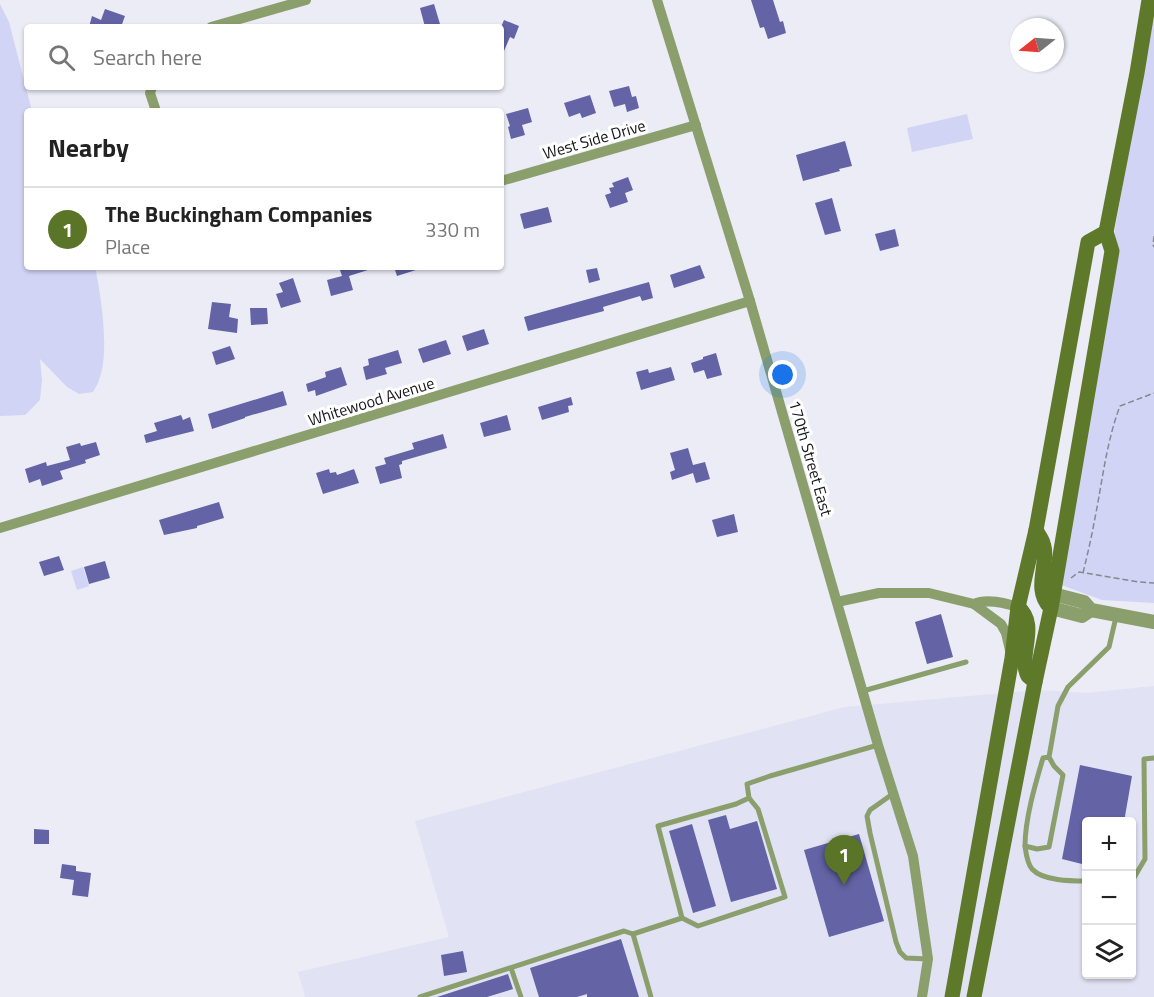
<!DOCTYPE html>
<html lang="en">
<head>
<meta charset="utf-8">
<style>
  :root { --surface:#fff; --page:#f2f2f2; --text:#222; --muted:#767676; --line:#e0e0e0; --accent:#5b7528 }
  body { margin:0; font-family:"Titillium Web",sans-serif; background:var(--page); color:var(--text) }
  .controls { position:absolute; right:18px; bottom:18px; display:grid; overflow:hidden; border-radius:6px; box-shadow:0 2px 4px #0004 }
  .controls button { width:54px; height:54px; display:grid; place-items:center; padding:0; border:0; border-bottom:2px solid var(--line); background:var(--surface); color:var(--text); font:30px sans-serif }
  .compass { position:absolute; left:1010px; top:18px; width:54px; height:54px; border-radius:50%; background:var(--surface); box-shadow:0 2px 4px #0004; rotate:253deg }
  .you { position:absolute; left:783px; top:375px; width:21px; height:21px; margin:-15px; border:4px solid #fff; border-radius:50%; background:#1a73e8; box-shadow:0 0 0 9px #1a73e833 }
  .badge { display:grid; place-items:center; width:39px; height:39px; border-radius:50%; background:var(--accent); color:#fff; font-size:20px; font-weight:700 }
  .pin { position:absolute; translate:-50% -50px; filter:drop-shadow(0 2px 3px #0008) }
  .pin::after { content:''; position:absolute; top:32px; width:21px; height:18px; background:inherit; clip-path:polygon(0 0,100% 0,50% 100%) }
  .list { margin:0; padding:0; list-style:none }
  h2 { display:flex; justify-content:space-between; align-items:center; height:78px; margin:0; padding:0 24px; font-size:26px }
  h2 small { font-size:20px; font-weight:400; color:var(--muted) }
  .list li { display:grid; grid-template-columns:39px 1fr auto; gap:18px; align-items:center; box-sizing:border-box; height:84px; padding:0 24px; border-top:2px solid var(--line) }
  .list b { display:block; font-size:22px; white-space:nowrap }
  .list p { margin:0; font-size:20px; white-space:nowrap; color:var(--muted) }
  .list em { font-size:20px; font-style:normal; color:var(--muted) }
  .icon { flex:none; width:33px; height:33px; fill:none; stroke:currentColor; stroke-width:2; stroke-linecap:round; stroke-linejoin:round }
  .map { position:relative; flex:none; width:1154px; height:997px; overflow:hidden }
  .search { position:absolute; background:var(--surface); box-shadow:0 2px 4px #0004; left:24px; top:24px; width:480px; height:66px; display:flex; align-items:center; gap:15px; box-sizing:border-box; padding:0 21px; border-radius:6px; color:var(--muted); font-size:22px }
  .panel { position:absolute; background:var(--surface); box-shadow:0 2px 4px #0004; left:24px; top:108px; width:480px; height:162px; border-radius:6px }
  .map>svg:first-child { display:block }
  .built { fill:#e1e2f4; fill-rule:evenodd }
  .green { fill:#d2d4f6 }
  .building { fill:#6363a5 }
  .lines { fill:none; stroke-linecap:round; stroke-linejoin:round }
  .path { stroke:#87888e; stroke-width:1.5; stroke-dasharray:6 3; stroke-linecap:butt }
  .service { stroke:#8b9f6d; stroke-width:5 }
  .minor { stroke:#8b9f6d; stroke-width:10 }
  .tertiary { stroke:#8b9f6d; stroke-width:14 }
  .secondary { stroke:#5e792a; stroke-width:15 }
  .labels { text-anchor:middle; stroke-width:6; stroke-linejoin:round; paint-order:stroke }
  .street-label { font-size:16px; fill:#151518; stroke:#fff }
</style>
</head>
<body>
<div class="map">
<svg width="1154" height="997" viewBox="0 0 1154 997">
  <rect width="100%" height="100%" fill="#ebecf6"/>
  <!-- built -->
  <path class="built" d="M1154 686V997H305L298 972 449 937 415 821 845 707 1039 690 1087 693ZM1086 822H1132V974H1086Z"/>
  <!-- green -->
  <g class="green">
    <path d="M0 4 9 22 32 111H27V267H95C101 295 110 353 99 380 98 384 95 388 93 392L79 394 67 387 40 359 42 380 40 400 25 415 0 416Z"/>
    <polygon points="1154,7 1154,603 1102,600 1053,582"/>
    <polygon points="967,114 973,139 912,152 907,128"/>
    <polygon points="83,567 89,586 77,590 71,571"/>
  </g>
  <!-- building -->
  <g class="building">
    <polygon points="751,0 773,0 780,22 783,21 786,33 768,39 764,27 760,28"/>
    <polygon points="434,4 440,24 425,27 420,8"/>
    <polygon points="105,9 125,16 121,27 89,27 92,16 101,20"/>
    <polygon points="504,20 519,26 514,39 510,37 501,58 501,27"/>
    <polygon points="629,86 632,97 636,96 639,108 627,112 625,104 614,107 609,91"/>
    <polygon points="590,95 596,113 582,118 580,113 569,117 564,103"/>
    <polygon points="528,108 532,122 522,125 525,135 511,139 508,127 510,126 506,114"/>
    <polygon points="845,141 852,166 839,169 840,171 803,181 796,155"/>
    <polygon points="628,177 633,190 625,193 628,202 610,208 605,195 611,193 609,188 614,187 612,183"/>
    <polygon points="832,198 841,231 825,235 815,203"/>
    <polygon points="548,207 552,222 524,229 520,214"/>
    <polygon points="895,229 899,246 880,251 875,234"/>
    <polygon points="700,265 705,278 674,288 670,275"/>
    <polygon points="339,267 371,267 371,269 349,276 353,290 331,296 327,280 342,276"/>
    <polygon points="394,267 418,267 419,269 397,276"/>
    <polygon points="597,268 600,280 589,283 586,270"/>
    <polygon points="293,278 301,302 281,308 276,294 283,292 279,283"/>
    <polygon points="649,282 653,298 642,301 640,296 603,307 604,311 528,331 524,317"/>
    <polygon points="212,302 231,304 229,317 238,319 237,333 208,329"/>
    <polygon points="250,308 267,308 268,324 251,325"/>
    <polygon points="484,329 489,344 467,351 462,336"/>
    <polygon points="446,340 451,354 423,363 418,349"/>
    <polygon points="230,346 235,359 216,365 212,352"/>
    <polygon points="398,350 402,363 385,368 387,374 366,380 363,367 369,365 368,359"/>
    <polygon points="716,353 722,375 707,379 704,370 694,373 691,363 703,359 703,357"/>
    <polygon points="341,367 347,385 316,396 315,390 308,392 306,384 326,377 325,372"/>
    <polygon points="671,367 675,380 641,390 636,372 648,369 649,373"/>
    <polygon points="283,391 287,405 245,417 245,418 212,429 208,414"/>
    <polygon points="571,397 573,405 568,406 569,412 542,420 538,407"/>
    <polygon points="181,415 183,420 190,417 194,431 146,443 144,435 157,431 154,423"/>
    <polygon points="507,415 511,430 484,437 480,423"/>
    <polygon points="443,434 447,448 402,461 402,464 399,465 402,478 380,484 375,467 386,464 384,458 414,449 412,443"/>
    <polygon points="96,442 100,455 85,460 86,463 60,471 63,479 42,486 40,479 29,483 25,469 46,462 47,466 70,460 66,447 80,443 81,446"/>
    <polygon points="688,448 693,465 705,462 710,479 696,483 693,473 672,480 670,472 675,470 670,453"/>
    <polygon points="329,469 330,473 336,472 337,475 354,469 359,483 323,494 316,473"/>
    <polygon points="219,502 224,518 197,526 197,528 164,535 159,520"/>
    <polygon points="734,514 738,532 717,537 712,520"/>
    <polygon points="59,556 64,570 44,576 39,562"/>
    <polygon points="105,561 110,578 89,584 84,567"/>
    <polygon points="941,614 953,657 927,664 915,622"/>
    <polygon points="1080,765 1132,776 1124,822 1086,822 1086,865 1062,859"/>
    <polygon points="726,815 730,829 757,821 777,889 731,902 708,820"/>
    <polygon points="692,824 716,906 693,913 669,831"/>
    <polygon points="34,829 49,830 49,844 34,844"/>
    <polygon points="859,834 884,921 829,937 804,850"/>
    <polygon points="62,864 76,866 76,871 91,873 88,897 72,895 74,880 60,878"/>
    <polygon points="621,939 639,997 587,997 587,994 577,997 539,997 530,968"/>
    <polygon points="463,951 467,972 444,976 441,955"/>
    <polygon points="508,974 513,989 487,997 437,997"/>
  </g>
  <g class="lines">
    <!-- path -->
    <g class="path">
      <polyline points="1154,236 1153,245 1154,247"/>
      <path d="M1083 573C1087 556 1091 540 1094 523 1102 484 1106 443 1120 406L1154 393"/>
      <polyline points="1071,578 1079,572 1139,582 1154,583"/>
    </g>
    <!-- service -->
    <g class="service">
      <polyline points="863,691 966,662"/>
      <path d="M1049 757 1043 758C1035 785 1025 819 1025 846L1037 849 1049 847 1063 775 1054 766 1049 757 1058 706 1068 687 1109 647 1116 617"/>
      <polyline points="894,793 870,810 867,816 870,833 896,942 900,952 906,958 928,959"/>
      <path d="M1025 846C1026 853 1027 863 1032 869 1043 881 1071 881 1086 881"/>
      <polyline points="1132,881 1145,859 1144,759 1154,758"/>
      <polyline points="682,918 698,926 785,897 758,809 749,798"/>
      <polyline points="633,934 651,997"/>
      <polyline points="511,968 521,997"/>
      <polyline points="420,997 624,931 633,934 682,918 658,826 736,804 749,798 747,784 770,776 878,745"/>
    </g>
    <!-- minor -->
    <g class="minor">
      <polyline points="657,0 750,301 878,745 913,856 928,959 922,997"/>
      <polyline points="211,27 306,0"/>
      <polyline points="152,87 150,93 156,111"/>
      <polyline points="501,181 696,125"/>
      <polyline points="0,528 750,301"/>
      <polyline points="837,602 879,593 929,593 974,604 1001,624 1006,633 1010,650"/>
      <path d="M974 604C987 598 1005 603 1018 607"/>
    </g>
    <!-- tertiary -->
    <g class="tertiary">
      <polyline points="1053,594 1084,602 1091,610 1154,622"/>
      <polyline points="1051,608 1082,616 1091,610"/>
    </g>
    <!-- secondary -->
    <g class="secondary">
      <path d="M1036 530C1038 534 1042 539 1043 543 1050 562 1032 589 1050 607"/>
      <path d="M1018 607C1040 625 1017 655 1028 676 1030 678 1033 680 1035 682"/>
      <polyline points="952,997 1012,658 1018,607 1036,530 1088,242 1106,232"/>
      <polyline points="974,997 1035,682 1051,608 1112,251 1106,232 1137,73 1149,0"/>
    </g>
  </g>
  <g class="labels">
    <!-- street labels -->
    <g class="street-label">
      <text transform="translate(594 139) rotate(-16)" y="6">West Side Drive</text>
      <text transform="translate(371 401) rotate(-17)" y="6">Whitewood Avenue</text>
      <text transform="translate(811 458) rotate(74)" y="6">170th Street East</text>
    </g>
  </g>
</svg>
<div class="controls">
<button>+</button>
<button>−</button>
<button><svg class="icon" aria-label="layers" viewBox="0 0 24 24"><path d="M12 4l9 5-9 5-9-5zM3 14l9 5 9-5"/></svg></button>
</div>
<svg class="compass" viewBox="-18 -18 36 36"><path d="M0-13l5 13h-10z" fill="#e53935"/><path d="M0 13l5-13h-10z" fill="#767676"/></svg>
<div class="you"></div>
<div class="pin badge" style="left:844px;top:885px">1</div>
<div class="search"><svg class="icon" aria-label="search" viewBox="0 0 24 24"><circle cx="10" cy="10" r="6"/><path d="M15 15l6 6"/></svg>Search here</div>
<section class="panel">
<h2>Nearby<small></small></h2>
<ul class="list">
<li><span class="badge">1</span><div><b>The Buckingham Companies</b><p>Place</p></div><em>330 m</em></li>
</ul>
</section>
</div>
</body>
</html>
